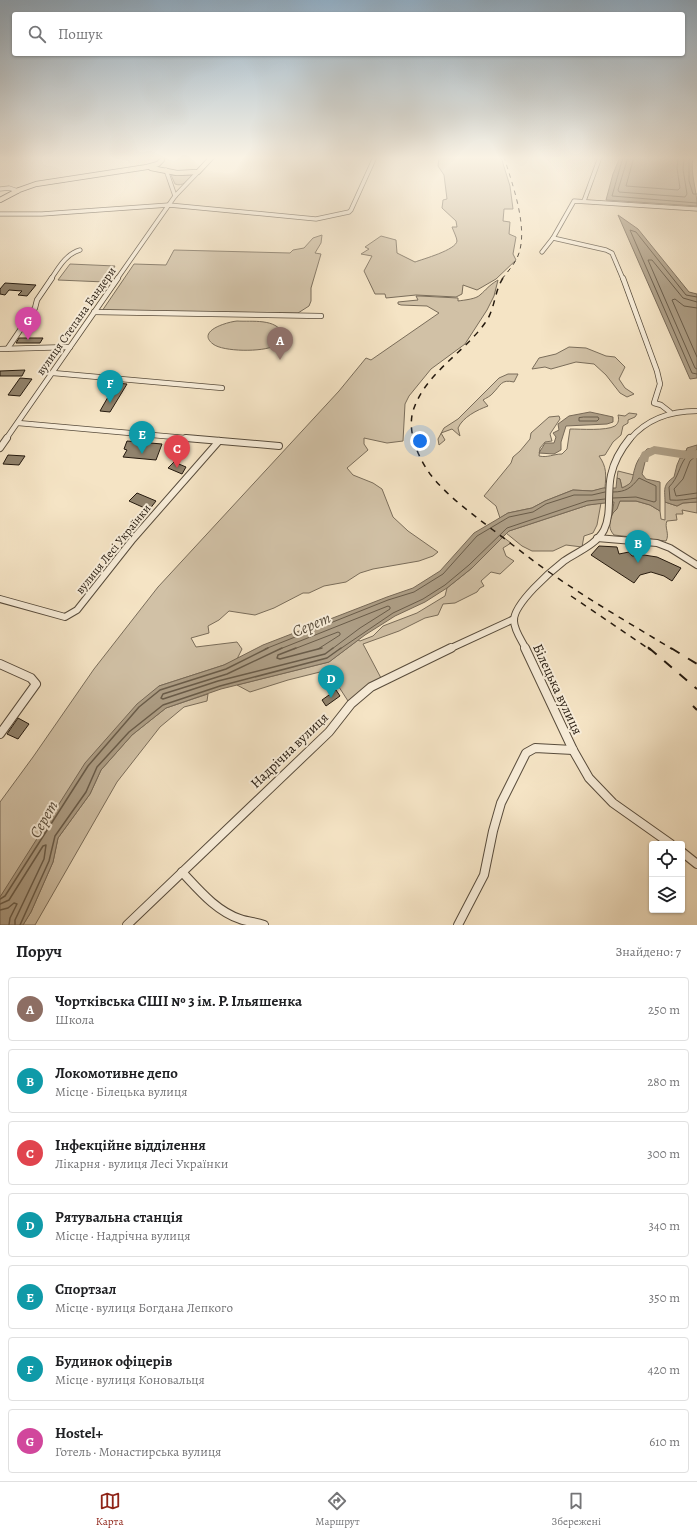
<!DOCTYPE html>
<html lang="uk">
<head>
<meta charset="utf-8">
<style>
  :root { --surface:#fff; --page:#f6f6f6; --text:#202124; --muted:#757577; --line:#e0e0e0; --accent:#8f2418 }
  body { margin:0; font-family:Alegreya,serif; background:var(--page); color:var(--text) }
  .controls { position:absolute; right:12px; bottom:12px; display:grid; overflow:hidden; border-radius:4px; box-shadow:0 1px 3px #0004 }
  .controls button { width:36px; height:36px; display:grid; place-items:center; padding:0; border:0; border-bottom:1px solid var(--line); background:var(--surface); color:var(--text); font:20px sans-serif }
  .you { position:absolute; left:420px; top:441px; width:14px; height:14px; margin:-10px; border:3px solid #fff; border-radius:50%; background:#1a73e8; box-shadow:0 0 0 6px #1a73e833 }
  .badge { display:grid; place-items:center; width:26px; height:26px; border-radius:50%; background:var(--accent); color:#fff; font-size:13px; font-weight:700 }
  .pin { position:absolute; translate:-50% -33px; filter:drop-shadow(0 1px 2px #0008) }
  .pin::after { content:''; position:absolute; top:21px; width:14px; height:12px; background:inherit; clip-path:polygon(0 0,100% 0,50% 100%) }
  .list { margin:0; padding:0; list-style:none }
  h2 { display:flex; justify-content:space-between; align-items:center; height:52px; margin:0; padding:0 16px; font-size:17px }
  h2 small { font-size:13px; font-weight:400; color:var(--muted) }
  .list li { display:grid; grid-template-columns:26px 1fr auto; gap:12px; align-items:center; box-sizing:border-box; height:64px; margin:0 8px 8px; padding:0 8px; border:1px solid var(--line); border-radius:4px }
  .list b { display:block; font-size:15px; white-space:nowrap }
  .list p { margin:0; font-size:13px; white-space:nowrap; color:var(--muted) }
  .list em { font-size:13px; font-style:normal; color:var(--muted) }
  .icon { flex:none; width:22px; height:22px; fill:none; stroke:currentColor; stroke-width:2; stroke-linecap:round; stroke-linejoin:round }
  .map { position:relative; flex:none; width:697px; height:925px; overflow:hidden }
  .search { position:absolute; background:var(--surface); box-shadow:0 1px 3px #0004; left:12px; right:12px; top:12px; height:44px; display:flex; align-items:center; gap:10px; box-sizing:border-box; padding:0 14px; border-radius:4px; color:var(--muted); font-size:15px }
  .sheet { height:556px; background:var(--surface) }
  nav { display:flex; justify-content:space-around; align-items:center; box-sizing:border-box; height:56px; border-top:1px solid var(--line); background:var(--surface); font-size:11px; color:var(--muted) }
  nav a { display:grid; justify-items:center; gap:2px }
  nav .on { color:var(--accent) }
  .map>svg:first-child { display:block }
  .green { fill:#d1c1a6; stroke:#7a6d5a }
  .water { fill:#ae9f87; stroke:#776957 }
  .lines { fill:none; stroke-linecap:round; stroke-linejoin:round }
  .shore-far1 { stroke:#695c4a; stroke-width:1 }
  .shore { stroke:#695c4a; stroke-width:1.5 }
  .river { fill:#ae9f87; fill-rule:evenodd }
  .building { fill:#91836d; stroke:#24190e }
  .minor-far3-casing { stroke:#584c3c; stroke-width:5 }
  .minor-far2-casing { stroke:#584c3c; stroke-width:6 }
  .minor-far1-casing { stroke:#584c3c; stroke-width:8 }
  .minor-casing { stroke:#584c3c; stroke-width:10 }
  .major-casing { stroke:#24190e; stroke-width:6 }
  .minor-far3 { stroke:#f8edd9; stroke-width:3.5 }
  .minor-far2 { stroke:#f8edd9; stroke-width:4.5 }
  .minor-far1 { stroke:#f8edd9; stroke-width:6 }
  .minor { stroke:#f8edd9; stroke-width:8 }
  .major { stroke:#f5e4c5; stroke-width:4.5 }
  .rail-far2 { stroke:#24190e; stroke-width:1; stroke-dasharray:4.5 4.5; stroke-linecap:butt }
  .rail-far1 { stroke:#24190e; stroke-width:1.5; stroke-dasharray:6 6; stroke-linecap:butt }
  .rail { stroke:#24190e; stroke-width:2; stroke-dasharray:10 10; stroke-linecap:butt }
  .labels { text-anchor:middle; stroke-width:4; stroke-linejoin:round; paint-order:stroke }
  .street-label { font-size:12px; fill:#24190e; stroke:#f8edd9 }
  .near-street-label { font-size:14px; fill:#24190e; stroke:#f8edd9 }
  .near-water-label { font-size:16px; font-style:italic; fill:#5b4f3e; stroke:#f8edd9 }
</style>
</head>
<body>
<div class="map">
<svg width="697" height="925" viewBox="0 0 697 925">
  <rect width="100%" height="100%" fill="#f5e4c5"/>
  <filter id="stains"><feTurbulence type="fractalNoise" baseFrequency=".005" numOctaves="4"/><feColorMatrix values="0 0 0 0 .2 0 0 0 0 .09 0 0 0 0 .02 0 0 0 .5 -.17"/></filter>
  <radialGradient id="worn" r=".72"><stop offset=".6" stop-color="#630" stop-opacity="0"/><stop offset="1" stop-color="#630" stop-opacity=".3"/></radialGradient>
  <!-- green -->
  <g class="green">
    <path d="M439 157H501L510 186 513 209H504L503 221 510 222 509 234 516 237 513 254 516 260 496 279 477 290 463 285 462 294 456 297 416 295 386 298 385 294H375L364 271 372 256 361 254 369 249 365 247 381 236 396 240 397 253 415 262C423 259 456 250 457 241 457 238 453 230 452 227H457L456 221 442 208 443 200 447 199 444 175 438 166Z"/>
    <path d="M171 175H192C187 181 183 187 175 184Z"/>
    <polygon points="322,235 321,243 315,253 321,254 311,288 311,301 309,306 298,313 102,311 134,264 166,265 174,250 290,253 293,250 304,248 313,238"/>
    <polygon points="70,264 115,266 105,282 58,280"/>
    <path d="M498 280 494 296 487 310 465 344 431 369 409 396 405 404 403 441 387 443 364 438V444L368 450 347 468 353 475 373 483 382 489 393 517 408 531 438 552 433 556 419 561 373 569 360 573 346 582 324 586 309 593H303L274 608 255 615 229 611 219 620 208 626 209 633 191 638 196 647 237 642 242 649 237 659 224 665 159 686 0 897V802L33 757 94 669 158 587 339 391 366 358 371 360 439 313 427 306 401 305 398 304V302L418 300 416 296H420L458 298V301C465 300 476 299 480 295 487 289 488 286 498 280Z"/>
    <path d="M237 321C252 322 276 318 283 334 282 340 280 344 274 346 263 352 223 352 213 344 196 331 227 322 237 321Z"/>
    <polygon points="569,347 586,348 606,356 615,357 625,367 619,379 625,388 634,394 627,397 620,393 606,375 594,364 576,362 551,369 545,367 532,369 539,358 556,354"/>
    <path d="M508 374H518L514 382C501 379 501 385 493 393 491 396 486 398 483 400L488 406C477 410 463 417 458 428L460 436 452 429 441 433 445 440 439 445 438 439 444 428 458 419 499 378Z"/>
    <path d="M629 413 637 414 635 417 628 420V423L623 426 621 435 613 442 605 455 599 456C607 467 606 475 605 488L592 491 573 490 545 501 532 508 508 513 500 518 496 506 484 496 511 463 513 457 520 451 530 439 531 433 549 417 559 416 560 419 550 434 552 441 545 442 540 448 539 456C548 458 553 454 562 454L567 449 570 429C581 429 606 431 615 426 619 423 619 419 618 415L625 416Z"/>
    <path d="M618 471 634 475C632 483 629 485 622 488L620 479 617 478Z"/>
    <path d="M620 501H636L650 505 660 511 661 519 665 520V502L677 506 683 503 697 502V513L682 510 683 514H676L677 520 667 521C664 527 670 534 666 541L614 535C604 524 614 512 620 501Z"/>
    <polygon points="601,503 597,525 593,533 584,536 582,547 566,545 553,551 532,551 522,546 506,533 509,531 588,505"/>
    <polygon points="503,537 511,543 503,548 506,556 514,561 500,574 491,572 481,581 484,586 480,588 477,592 455,603 443,604 438,615 425,618 399,631 363,644 381,678 348,701 328,670 288,680 250,692 237,685 329,662 358,640 360,641 373,636 383,626 417,613 445,596 447,588 472,568"/>
    <polygon points="208,694 207,701 184,707 160,727 117,782 35,925 23,925 31,912 53,862 58,838 90,794 101,770 132,735 166,708"/>
  </g>
  <!-- water -->
  <g class="water">
    <path d="M620 157H693C690 174 697 190 697 206L606 200 613 174Z"/>
    <polygon points="618,215 638,229 689,292 697,294 697,378 690,379"/>
    <polygon points="590,412 613,417 613,422 607,424 566,426 561,442 561,450 554,454 539,453 545,443 554,443 556,437 553,433 559,430 558,424 569,416"/>
    <path d="M697 445V502L683 503 677 506 665 502C665 490 662 485 674 477L677 465 680 458H683L677 455V452L686 451 687 448Z"/>
    <path d="M653 448V452L646 458 642 474 646 479 660 482V511L650 505 636 501H620L617 509 612 514 614 502 588 505 509 531 472 568 447 588 425 602 395 616 365 635 329 662 221 689 166 708 132 735 101 770 90 794 58 838 53 862 31 912 23 925H0V897L85 763 137 704 159 686 224 665 263 645 387 597 413 588 440 571 474 533 508 513 532 508 545 501 573 490 592 491 603 488H616L617 478 620 479 622 488C635 482 631 480 635 468 637 460 642 454 647 449Z"/>
  </g>
  <g class="lines">
    <!-- shore-far1 -->
    <g class="shore-far1">
      <polyline points="623,157 612,196 697,203"/>
      <polyline points="628,157 618,190 619,192 685,197 687,194 683,169 684,157"/>
      <polyline points="634,157 626,186 678,190 680,188 677,168 678,157"/>
      <polyline points="689,157 689,181 693,194 697,194"/>
      <polyline points="697,297 686,295 636,232 630,230 692,373 697,374"/>
      <polyline points="697,302 683,298 652,260 648,260 695,368 697,369"/>
      <polyline points="697,308 684,306 675,299 672,300 697,357"/>
      <polygon points="584,417 598,417 599,419 597,421 579,421 579,418"/>
      <path d="M697 450C694 452 688 454 686 457 678 468 679 477 669 487L670 500C679 501 688 499 697 498"/>
      <polyline points="697,455 690,461 683,479 674,489 676,496 697,493"/>
      <path d="M613 492C626 492 631 488 639 478L656 486V501L654 502 636 497 613 498"/>
      <polyline points="265,649 388,600 414,592 443,574 477,536 509,517 533,512 546,504 574,495 592,495 605,492"/>
      <polyline points="280,649 388,606 390,607 390,609 360,628 332,649"/>
      <polyline points="294,649 338,632 340,633 340,635 318,649"/>
      <polyline points="340,649 393,613 423,599 445,585 469,565 507,528 587,501 605,499"/>
    </g>
    <!-- shore -->
    <g class="shore">
      <polyline points="282,648 227,674 163,694 161,698 163,699 218,681 325,654 333,648"/>
      <polyline points="296,648 278,655 277,658 280,659 322,648"/>
      <polyline points="0,899 5,896 88,766 139,707 160,690 226,669 268,648"/>
      <polyline points="0,904 9,900 43,846 46,845 44,859 15,920 15,925"/>
      <polyline points="0,910 8,908 14,903 17,904 10,918 9,925"/>
      <polyline points="20,925 49,861 55,836 86,792 97,767 129,732 163,705 220,686 327,658 341,648"/>
    </g>
    <!-- river -->
    <polygon class="river" points="654,446 687,451 697,450 697,458 687,459 655,454 649,457 648,462 640,462 639,459 642,452"/>
  </g>
  <!-- building -->
  <g class="building">
    <polygon points="5,283 36,285 27,296 18,295 22,291 9,290 5,295 0,294 0,289"/>
    <polygon points="19,338 43,338 40,343 16,343"/>
    <polygon points="25,370 22,376 0,376 0,371"/>
    <polygon points="20,378 32,379 20,396 8,395"/>
    <polygon points="104,382 127,384 110,412 100,411 112,390 100,389"/>
    <polygon points="127,441 162,444 156,460 123,457 127,450 124,449"/>
    <polygon points="8,455 25,456 19,465 3,464"/>
    <polygon points="174,462 186,467 182,474 168,468"/>
    <polygon points="137,493 156,501 149,510 129,501"/>
    <polygon points="599,546 617,547 619,554 629,552 632,556 644,555 657,557 681,568 672,581 664,576 651,572 640,575 634,583 591,555"/>
    <polygon points="336,690 340,696 326,706 322,700"/>
    <polygon points="18,718 29,724 18,739 7,734"/>
  </g>
  <g class="lines">
    <!-- minor-far3 casing -->
    <g class="minor-far3-casing">
      <g id="minor-far3">
        <polyline points="166,170 175,196"/>
        <polyline points="0,189 9,188 18,191"/>
        <polyline points="584,201 600,157"/>
        <polyline points="0,214 42,214 169,205 316,219 349,212 351,210 375,157"/>
        <polyline points="553,238 574,201 697,209"/>
        <polyline points="542,252 553,238 606,250 612,253 623,279"/>
        <path d="M51 279C59 267 66 254 80 250"/>
        <polyline points="117,279 175,196 198,172"/>
      </g>
    </g>
    <!-- minor-far2 casing -->
    <g class="minor-far2-casing">
      <g id="minor-far2">
        <polyline points="623,278 657,371 660,384 654,403 661,405 670,412"/>
        <polyline points="94,312 321,316"/>
        <polyline points="8,348 35,308 37,300 52,278"/>
        <polyline points="0,349 70,347"/>
        <polyline points="53,373 222,388"/>
        <polyline points="18,423 197,439"/>
        <polyline points="6,439 118,278"/>
        <path d="M630 439C647 419 671 411 697 411"/>
      </g>
    </g>
    <!-- minor-far1 casing -->
    <g class="minor-far1-casing">
      <g id="minor-far1">
        <polyline points="186,438 279,446"/>
        <polyline points="0,448 7,438"/>
        <polyline points="597,538 657,543 670,548 697,565"/>
        <polyline points="0,599 65,617 77,610 133,539 219,441"/>
        <polyline points="449,649 514,619"/>
        <path d="M526 649C522 641 514 630 514 621 513 604 551 571 564 561 577 552 596 545 604 530 612 513 607 493 611 475 614 461 621 449 630 438"/>
      </g>
    </g>
    <!-- minor casing -->
    <g class="minor-casing">
      <g id="minor">
        <polyline points="525,648 573,750 589,778 613,803 671,844"/>
        <polyline points="0,664 31,678 36,684 0,734"/>
        <polyline points="682,852 697,864"/>
        <path d="M182 872C199 890 216 911 240 919 248 922 256 922 264 925"/>
        <polyline points="127,925 329,732 351,704 371,687 451,648"/>
        <polyline points="458,925 484,875 493,831 501,803 526,753 535,748 573,750"/>
      </g>
    </g>
    <!-- major casing -->
    <g class="major-casing">
      <g id="major">
        <polyline points="151,168 177,173 198,172 212,157"/>
        <polyline points="0,200 19,190 36,184 147,167 158,164 162,160"/>
      </g>
    </g>
    <!-- minor-far3 -->
    <use href="#minor-far3" class="minor-far3"/>
    <!-- minor-far2 -->
    <use href="#minor-far2" class="minor-far2"/>
    <!-- minor-far1 -->
    <use href="#minor-far1" class="minor-far1"/>
    <!-- minor -->
    <use href="#minor" class="minor"/>
    <!-- major -->
    <use href="#major" class="major"/>
    <!-- rail-far2 -->
    <path class="rail-far2" d="M502 279C508 271 516 263 519 253 528 226 512 183 504 157"/>
    <!-- rail-far1 -->
    <g class="rail-far1">
      <path d="M503 278C494 292 495 310 485 323 463 354 425 373 413 411 407 432 418 457 430 474 447 496 471 513 493 530 512 544 530 559 549 572 589 600 631 624 672 649"/>
      <polyline points="571,596 649,649"/>
      <polyline points="648,647 650,649"/>
    </g>
    <!-- rail -->
    <g class="rail">
      <polyline points="648,648 651,650"/>
      <polyline points="649,648 697,689"/>
      <polyline points="671,648 697,664"/>
      <polyline points="693,706 697,710"/>
    </g>
  </g>
  <!-- sky -->
  <linearGradient id="sky" x2="0" y2="1"><stop stop-color="#91acc1"/><stop offset="0.55" stop-color="#faf3e5"/><stop offset="1" stop-color="#faf3e5" stop-opacity="0"/></linearGradient>
  <rect width="697" height="287" fill="url(#sky)"/>
  <g class="labels">
    <!-- street labels -->
    <g class="street-label">
      <text transform="translate(76 321) rotate(-55)" y="4">вулиця Степана Бандери</text>
      <text transform="translate(113 549) rotate(-51)" y="4">вулиця Лесі Українки</text>
    </g>
    <!-- near-street labels -->
    <g class="near-street-label">
      <text transform="translate(558 689) rotate(65)" y="5">Білецька вулиця</text>
      <text transform="translate(289 750) rotate(-44)" y="5">Надрічна вулиця</text>
    </g>
    <!-- near-water labels -->
    <g class="near-water-label">
      <text transform="translate(311 624) rotate(-23)" y="6">Серет</text>
      <text transform="translate(43 819) rotate(-60)" y="6">Серет</text>
    </g>
  </g>
  <rect width="100%" height="100%" filter="url(#stains)"/>
  <rect width="100%" height="100%" fill="url(#worn)"/>
</svg>
<div class="controls">
<button><svg class="icon" aria-label="locate" viewBox="0 0 24 24"><circle cx="12" cy="12" r="6"/><path d="M12 2v4M12 18v4M2 12h4M18 12h4"/></svg></button>
<button><svg class="icon" aria-label="layers" viewBox="0 0 24 24"><path d="M12 4l9 5-9 5-9-5zM3 14l9 5 9-5"/></svg></button>
</div>
<div class="you"></div>
<div class="pin badge" style="left:280px;top:360px;background:#8d6e63">A</div>
<div class="pin badge" style="left:638px;top:563px;background:#0f9aa8">B</div>
<div class="pin badge" style="left:177px;top:468px;background:#e0444e">C</div>
<div class="pin badge" style="left:331px;top:698px;background:#0f9aa8">D</div>
<div class="pin badge" style="left:142px;top:454px;background:#0f9aa8">E</div>
<div class="pin badge" style="left:110px;top:403px;background:#0f9aa8">F</div>
<div class="pin badge" style="left:28px;top:340px;background:#d1479c">G</div>
<div class="search"><svg class="icon" aria-label="search" viewBox="0 0 24 24"><circle cx="10" cy="10" r="6"/><path d="M15 15l6 6"/></svg>Пошук</div>
</div>
<section class="sheet">
<h2>Поруч<small>Знайдено: 7</small></h2>
<ul class="list">
<li><span class="badge" style="background:#8d6e63">A</span><div><b>Чортківська СШІ № 3 ім. Р. Ільяшенка</b><p>Школа</p></div><em>250 m</em></li>
<li><span class="badge" style="background:#0f9aa8">B</span><div><b>Локомотивне депо</b><p>Місце · Білецька вулиця</p></div><em>280 m</em></li>
<li><span class="badge" style="background:#e0444e">C</span><div><b>Інфекційне відділення</b><p>Лікарня · вулиця Лесі Українки</p></div><em>300 m</em></li>
<li><span class="badge" style="background:#0f9aa8">D</span><div><b>Рятувальна станція</b><p>Місце · Надрічна вулиця</p></div><em>340 m</em></li>
<li><span class="badge" style="background:#0f9aa8">E</span><div><b>Спортзал</b><p>Місце · вулиця Богдана Лепкого</p></div><em>350 m</em></li>
<li><span class="badge" style="background:#0f9aa8">F</span><div><b>Будинок офіцерів</b><p>Місце · вулиця Коновальця</p></div><em>420 m</em></li>
<li><span class="badge" style="background:#d1479c">G</span><div><b>Hostel+</b><p>Готель · Монастирська вулиця</p></div><em>610 m</em></li>
</ul>
</section>
<nav>
<a class="on"><svg class="icon" aria-label="map" viewBox="0 0 24 24"><path d="M3 6l6-2 6 2 6-2v14l-6 2-6-2-6 2zM9 4v14M15 6v14"/></svg>Карта</a>
<a><svg class="icon" aria-label="directions" viewBox="0 0 24 24"><path d="M12 3l9 9-9 9-9-9zM9 14v-3h6M13 9l2 2-2 2"/></svg>Маршрут</a>
<a><svg class="icon" aria-label="saved" viewBox="0 0 24 24"><path d="M7 4h10v16l-5-4-5 4z"/></svg>Збережені</a>
</nav>
</body>
</html>
